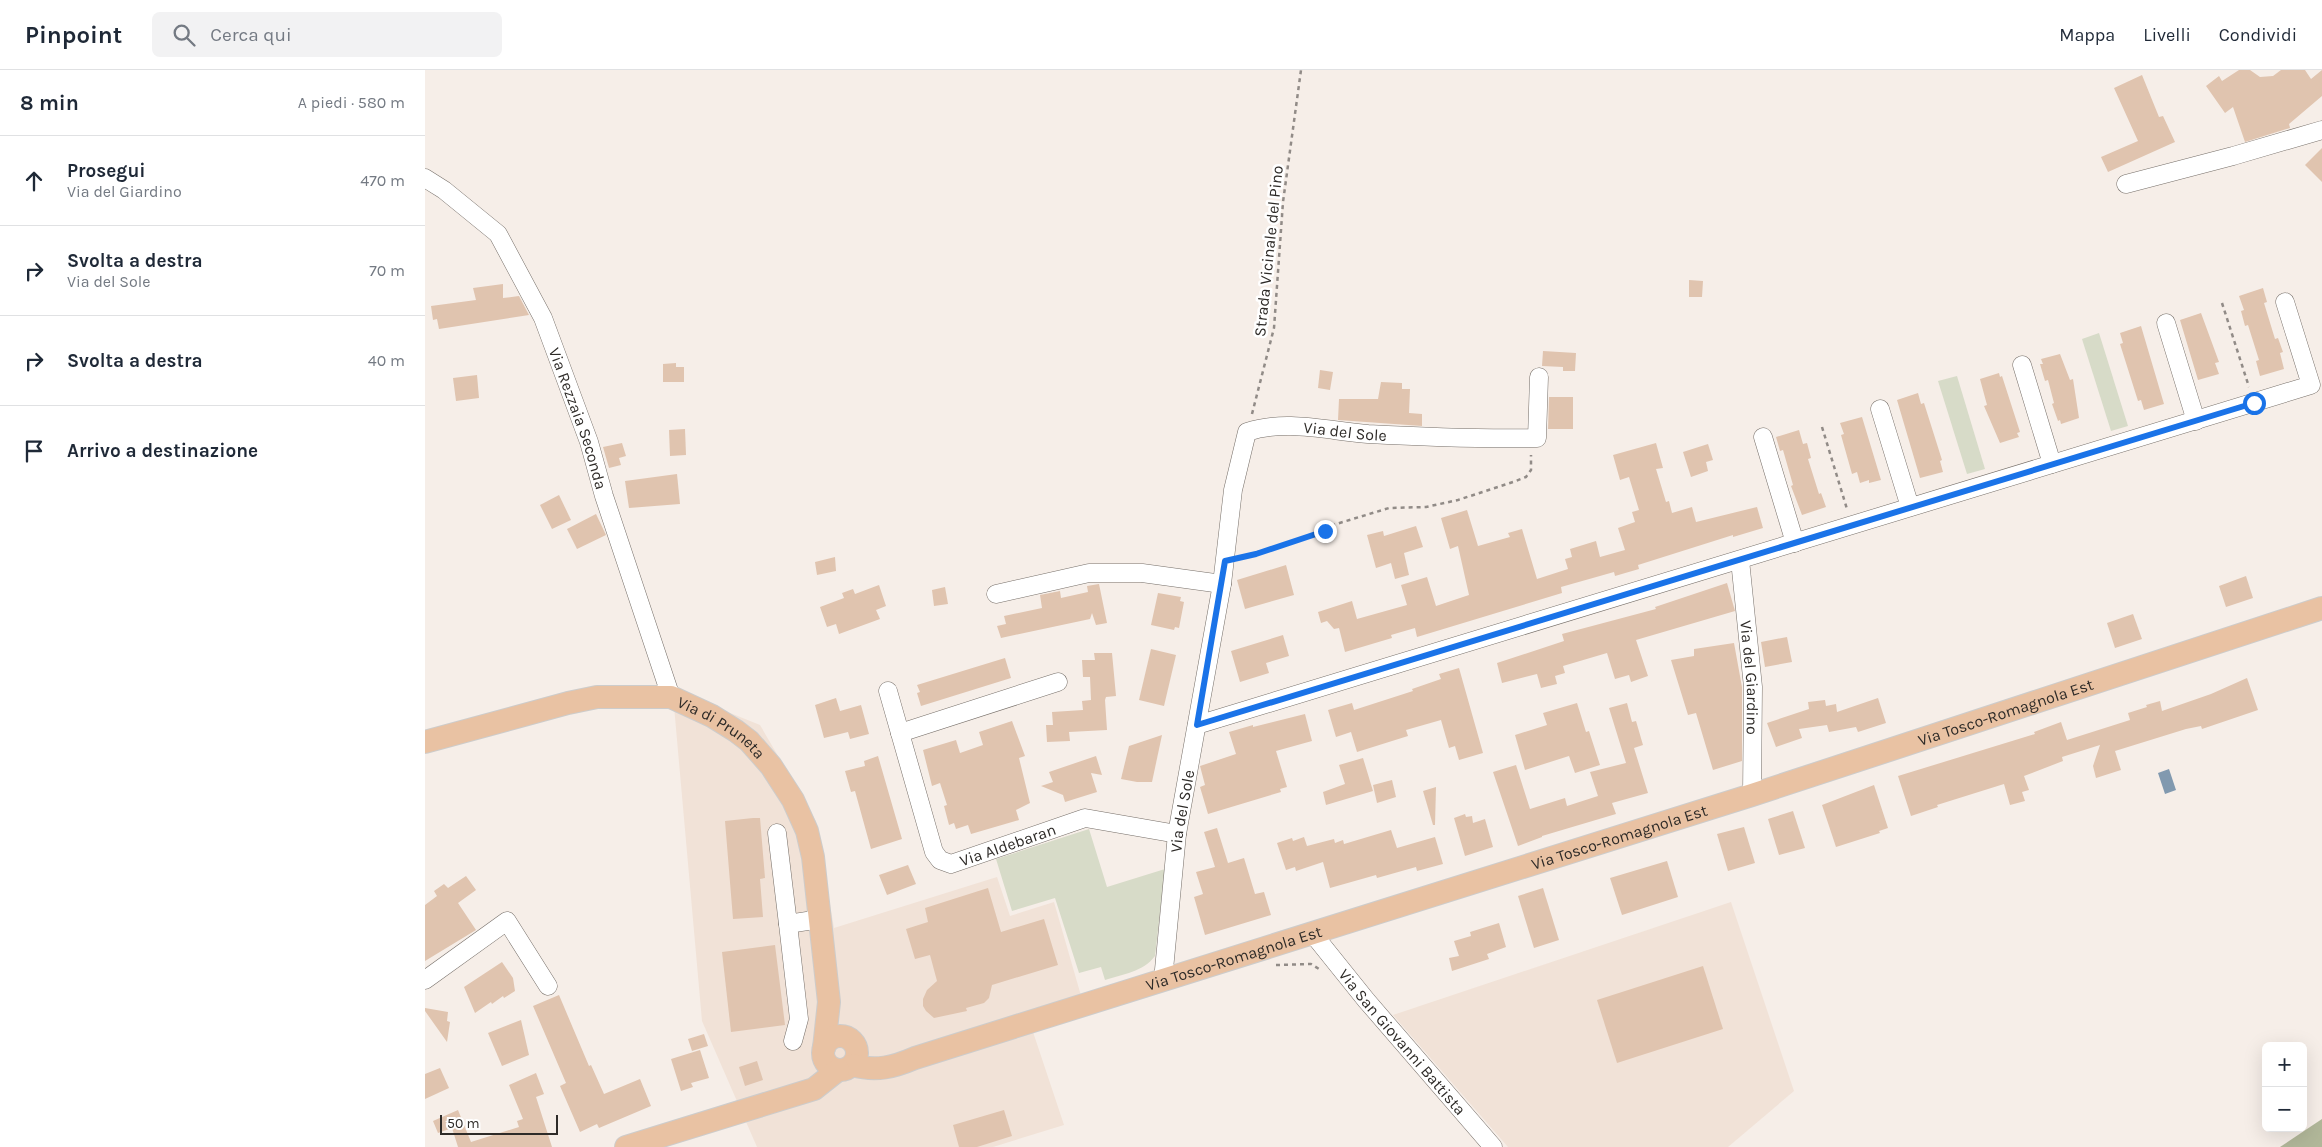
<!DOCTYPE html>
<html lang="it">
<head>
<meta charset="utf-8">
<style>
  :root { --surface:#fff; --page:#f2f2f3; --text:#1f2937; --muted:#747a83; --line:#e0e1e3 }
  body { margin:0; font-family:Karla,sans-serif; background:var(--page); color:var(--text) }
  .controls { position:absolute; right:15px; bottom:15px; display:grid; overflow:hidden; border-radius:8px; box-shadow:0 5px 20px #0002 }
  .controls button { width:45px; height:45px; display:grid; place-items:center; padding:0; border:0; border-bottom:1px solid var(--line); background:var(--surface); color:var(--text); font:25px sans-serif }
  .scale { position:absolute; left:15px; bottom:12px; width:118px; box-sizing:border-box; padding-left:5px; border:2px solid #2e2b28; border-top:0; font-size:14px; line-height:18px; white-space:nowrap; color:#2e2b28; -webkit-text-stroke:4px #fff; paint-order:stroke }
  .stop { position:absolute; width:15px; height:15px; margin:-11px; border:4px solid #1a73e8; border-radius:50%; background:#fff }
  .stop.end { background:#1a73e8; border-color:#fff; box-shadow:0 1px 5px #0008 }
  .list { margin:0; padding:0; list-style:none }
  h2 { display:flex; justify-content:space-between; align-items:center; height:65px; margin:0; padding:0 20px; font-size:21px }
  h2 small { font-size:16px; font-weight:400; color:var(--muted) }
  .list li { display:grid; grid-template-columns:32px 1fr auto; gap:15px; align-items:center; box-sizing:border-box; height:90px; padding:0 20px; border-top:1px solid var(--line) }
  .list b { display:block; font-size:19px; white-space:nowrap }
  .list p { margin:0; font-size:16px; white-space:nowrap; color:var(--muted) }
  .list em { font-size:16px; font-style:normal; color:var(--muted) }
  .icon { flex:none; width:28px; height:28px; fill:none; stroke:currentColor; stroke-width:2; stroke-linecap:round; stroke-linejoin:round }
  .map { position:relative; flex:none; width:1897px; height:1077px; overflow:hidden }
  header { display:flex; align-items:center; gap:30px; box-sizing:border-box; height:70px; padding:0 25px; background:var(--surface); border-bottom:1px solid var(--line) }
  header strong { font-size:24px }
  nav { display:flex; gap:28px; margin-inline-start:auto; font-size:18px }
  .search { width:350px; height:45px; background:var(--page); display:flex; align-items:center; gap:12px; box-sizing:border-box; padding:0 18px; border-radius:8px; color:var(--muted); font-size:19px }
  main { display:flex }
  aside { flex:1; background:var(--surface) }
  .map>svg:first-child { display:block }
  .built { fill:#f1e2d7 }
  .green { fill:#d7dbc8 }
  .forest { fill:#b1b799 }
  .water { fill:#8199af }
  .building { fill:#e0c4af }
  .lines { fill:none; stroke-linecap:round; stroke-linejoin:round }
  .minor-casing { stroke:#766f69; stroke-width:19 }
  .major-casing { stroke:#cdcccb; stroke-width:24 }
  .path { stroke:#918b87; stroke-width:2.5; stroke-dasharray:4 4; stroke-linecap:butt }
  .minor { stroke:#fff; stroke-width:18 }
  .major { stroke:#e9c2a3; stroke-width:22 }
  .route { stroke:#1a73e8; stroke-width:6 }
  .labels { text-anchor:middle; stroke-width:5; stroke-linejoin:round; paint-order:stroke }
  .street-label { font-size:16px; fill:#2e2b28; stroke:#fff }
</style>
</head>
<body>
<header>
<strong>Pinpoint</strong>
<div class="search"><svg class="icon" aria-label="search" viewBox="0 0 24 24"><circle cx="10" cy="10" r="6"/><path d="M15 15l6 6"/></svg>Cerca qui</div>
<nav><a>Mappa</a><a>Livelli</a><a>Condividi</a></nav>
</header>
<main>
<aside>
<h2>8 min<small>A piedi · 580 m</small></h2>
<ul class="list">
<li><svg class="icon" aria-label="ahead" viewBox="0 0 24 24"><path d="M12 20V5M6 11l6-6 6 6"/></svg><div><b>Prosegui</b><p>Via del Giardino</p></div><em>470 m</em></li>
<li><svg class="icon" aria-label="right" viewBox="0 0 24 24"><path d="M7 20v-9h11M14 6l5 5-5 5"/></svg><div><b>Svolta a destra</b><p>Via del Sole</p></div><em>70 m</em></li>
<li><svg class="icon" aria-label="right" viewBox="0 0 24 24"><path d="M7 20v-9h11M14 6l5 5-5 5"/></svg><div><b>Svolta a destra</b></div><em>40 m</em></li>
<li><svg class="icon" aria-label="arrive" viewBox="0 0 24 24"><path d="M6 21V4h12l-3 4 3 4H6"/></svg><div><b>Arrivo a destinazione</b></div></li>
</ul>
</aside>
<div class="map">
<svg width="1897" height="1077" viewBox="0 0 1897 1077">
  <rect width="100%" height="100%" fill="#f6eee8"/>
  <!-- built -->
  <g class="built">
    <polygon points="273,630 335,655 391,751 409,858 572,807 585,846 629,832 661,943 607,959 639,1055 568,1077 332,1077 277,951 249,636"/>
    <polygon points="1306,832 1369,1021 1303,1077 1083,1077 968,945"/>
  </g>
  <!-- green -->
  <g class="green">
    <polygon points="1674,263 1703,356 1686,361 1657,269"/>
    <polygon points="1532,306 1560,399 1542,404 1513,311"/>
    <path d="M664 759 682 817 740 799 730 886C718 902 698 904 680 910L676 897 654 903 630 828 587 841 571 789Z"/>
  </g>
  <!-- forest -->
  <polygon class="forest" points="1897,1049 1897,1077 1855,1077"/>
  <!-- water -->
  <polygon class="water" points="1744,699 1751,720 1740,724 1733,703"/>
  <!-- building -->
  <g class="building">
    <polygon points="1814,0 1825,0 1835,7 1848,6 1856,0 1880,0 1886,9 1897,0 1897,26 1864,54 1865,58 1820,72 1808,37 1800,43 1781,16 1794,6 1797,11"/>
    <polygon points="1717,5 1734,47 1738,46 1750,72 1683,102 1676,87 1713,71 1689,18"/>
    <polygon points="1897,78 1897,112 1880,95"/>
    <polygon points="1264,210 1278,211 1277,227 1264,227"/>
    <polygon points="78,214 78,228 94,226 104,245 14,259 12,249 8,250 6,236 51,230 48,218"/>
    <polygon points="1838,218 1842,232 1839,233 1850,269 1853,268 1858,282 1855,283 1859,299 1835,306 1831,291 1834,290 1823,255 1820,256 1816,241 1819,240 1814,226"/>
    <polygon points="1776,243 1794,292 1790,293 1794,304 1773,310 1755,250"/>
    <polygon points="1716,256 1739,334 1719,340 1716,330 1713,331 1695,274 1698,273 1695,263"/>
    <polygon points="1118,281 1151,283 1150,301 1138,301 1138,297 1117,296"/>
    <polygon points="1635,284 1645,310 1648,309 1654,348 1636,354 1635,350 1633,351 1627,334 1629,333 1623,310 1620,311 1615,294 1618,294 1616,289"/>
    <polygon points="251,293 251,297 259,297 259,312 238,312 238,294"/>
    <polygon points="895,300 908,302 905,320 893,318"/>
    <polygon points="1574,303 1575,307 1577,306 1595,362 1592,363 1594,367 1575,373 1559,336 1562,335 1555,309"/>
    <polygon points="52,305 54,328 31,331 28,308"/>
    <polygon points="956,312 977,313 977,319 985,319 984,343 997,344 997,356 913,350 914,329 953,329"/>
    <polygon points="1493,323 1496,334 1499,333 1517,390 1515,391 1518,402 1495,408 1472,330"/>
    <polygon points="1124,327 1148,327 1148,359 1123,359"/>
    <polygon points="1437,347 1456,410 1444,413 1444,410 1435,413 1432,402 1427,404 1416,365 1419,364 1415,353"/>
    <polygon points="260,359 261,385 245,386 244,360"/>
    <polygon points="1374,360 1378,374 1382,373 1386,388 1383,389 1394,424 1396,423 1401,437 1377,445 1366,416 1368,415 1358,380 1355,381 1351,367"/>
    <polygon points="197,373 201,386 194,388 196,395 184,398 178,377"/>
    <polygon points="1231,373 1238,398 1231,399 1241,432 1244,431 1247,443 1267,437 1271,452 1332,437 1338,458 1308,467 1308,465 1213,495 1214,499 1190,506 1189,502 1136,517 1137,523 992,567 990,558 966,565 967,568 920,582 914,558 909,559 902,551 896,553 893,542 927,531 932,549 982,535 976,515 1002,507 1011,536 1044,525 1033,476 1025,479 1016,448 1042,440 1053,476 1085,467 1083,463 1097,459 1112,509 1143,499 1140,489 1147,487 1145,479 1171,471 1175,487 1200,480 1193,458 1210,452 1207,442 1214,440 1204,407 1195,410 1188,385"/>
    <polygon points="1283,374 1288,390 1281,392 1283,401 1266,407 1258,382"/>
    <polygon points="252,404 255,434 204,438 200,411"/>
    <polygon points="134,425 146,450 127,459 115,435"/>
    <polygon points="171,444 181,465 152,479 142,459"/>
    <polygon points="991,456 998,477 979,483 984,505 970,509 966,493 951,498 942,465 958,461 959,466"/>
    <polygon points="410,487 411,501 392,505 390,492"/>
    <polygon points="861,495 869,525 820,539 812,510"/>
    <polygon points="1821,506 1828,528 1801,537 1794,516"/>
    <polygon points="1302,513 1310,541 1211,570 1223,606 1206,612 1204,605 1190,609 1182,583 1138,596 1140,603 1130,606 1132,614 1116,618 1112,604 1077,613 1072,593 1139,571 1137,564 1231,539 1230,537"/>
    <polygon points="674,514 682,553 671,555 667,543 665,549 576,568 572,556 581,554 579,546 617,538 615,525 635,521 636,528 663,522 662,516"/>
    <polygon points="454,515 461,536 451,540 455,549 414,564 411,554 402,557 395,537 419,528 417,523 428,519 430,524"/>
    <polygon points="520,517 523,534 509,536 507,520"/>
    <polygon points="733,523 756,527 755,531 759,532 754,558 750,557 749,560 726,555"/>
    <polygon points="1708,544 1717,569 1690,578 1682,553"/>
    <polygon points="858,565 864,586 841,593 844,603 815,612 806,581"/>
    <polygon points="1362,567 1367,592 1340,597 1336,572"/>
    <polygon points="1309,573 1317,617 1317,691 1288,700 1271,643 1263,645 1246,590 1269,586 1269,579"/>
    <polygon points="726,579 751,585 739,636 714,630"/>
    <polygon points="669,583 687,583 691,626 681,627 680,630 682,660 644,662 645,671 622,672 621,655 628,655 627,642 658,640 657,631 666,630 665,607 658,607 657,590 670,590"/>
    <polygon points="580,588 586,608 496,636 492,623 495,622 492,615"/>
    <polygon points="1034,598 1058,683 1034,690 1030,676 1024,678 1016,650 981,660 983,666 932,682 926,662 911,667 903,640 927,633 929,640 988,621 987,619 1016,609 1014,604"/>
    <polygon points="1822,608 1833,640 1777,659 1776,656 1761,659 1690,681 1696,700 1671,708 1668,696 1675,675 1637,687 1638,691 1599,706 1604,720 1597,722 1600,731 1585,735 1579,714 1512,735 1513,737 1486,746 1473,706 1610,664 1609,662 1636,652 1642,670 1705,650 1703,643 1722,637 1721,635 1735,631 1737,641 1786,624"/>
    <polygon points="411,628 415,641 436,635 444,664 425,669 423,662 399,668 390,635"/>
    <polygon points="1453,628 1461,653 1433,662 1431,657 1404,662 1402,655 1374,659 1377,668 1351,677 1342,653 1384,639 1383,632 1400,630 1401,636 1411,634 1412,642"/>
    <polygon points="1152,633 1161,662 1164,661 1175,695 1150,703 1144,686 1100,700 1090,665 1122,655 1118,643"/>
    <polygon points="1202,633 1207,652 1211,651 1218,675 1209,678 1223,723 1187,733 1191,744 1117,766 1117,767 1093,776 1068,702 1091,695 1105,739 1140,728 1142,736 1173,726 1165,702 1201,693 1184,638"/>
    <polygon points="880,644 887,671 851,681 862,717 855,719 856,722 783,744 775,717 780,715 775,696 811,684 804,662 828,655 828,657"/>
    <polygon points="587,651 600,686 594,688 605,733 591,740 594,750 546,764 543,755 531,759 529,753 524,755 519,736 522,735 515,713 507,716 498,680 531,670 535,683 558,675 554,662"/>
    <polygon points="737,665 727,712 712,712 696,709 704,676"/>
    <polygon points="453,686 477,769 446,779 430,721 426,722 420,701 440,696 439,691"/>
    <polygon points="671,686 677,705 666,703 672,722 640,732 638,725 616,716 628,712 624,702"/>
    <polygon points="938,688 948,721 901,735 898,722 920,714 914,695"/>
    <polygon points="967,710 971,727 952,733 948,715"/>
    <polygon points="1449,715 1463,758 1454,761 1455,763 1411,777 1397,735"/>
    <polygon points="1011,717 1010,755 1008,755 998,721"/>
    <polygon points="1368,741 1380,778 1354,785 1343,749"/>
    <polygon points="1040,744 1041,747 1047,746 1048,753 1060,749 1068,777 1040,786 1029,748"/>
    <polygon points="328,748 335,748 340,808 335,809 338,847 308,849 300,751"/>
    <polygon points="1319,757 1330,793 1303,801 1292,764"/>
    <polygon points="792,758 803,793 819,788 830,824 839,822 846,845 780,865 769,827 778,824 771,802 790,797 779,762"/>
    <polygon points="966,760 972,778 1010,767 1018,794 992,801 991,797 952,808 951,805 905,818 898,792 871,801 870,797 861,800 852,773 867,768 868,771 879,767 882,776 909,769 910,773 918,770 919,774"/>
    <polygon points="1242,791 1253,827 1197,845 1185,808"/>
    <polygon points="483,795 491,814 462,825 454,805"/>
    <polygon points="41,806 51,820 33,833 51,860 0,891 0,835 12,826 9,821 19,814 23,818"/>
    <polygon points="563,818 576,862 619,849 633,895 567,915 564,928 559,933 541,938 542,941 509,948 501,941 498,936 498,929 502,920 512,911 505,885 490,889 481,859 503,852 500,838"/>
    <polygon points="1118,818 1134,870 1109,878 1093,826"/>
    <polygon points="1074,853 1081,877 1062,884 1064,889 1027,901 1024,888 1034,886 1029,871 1046,866 1045,862"/>
    <polygon points="350,875 360,955 306,962 297,882"/>
    <polygon points="77,892 88,908 90,921 79,928 78,926 67,934 66,932 50,943 39,917"/>
    <polygon points="1278,896 1298,959 1192,993 1172,930"/>
    <polygon points="134,925 164,996 166,995 179,1024 215,1009 226,1036 174,1058 172,1054 155,1062 135,1016 141,1013 108,936"/>
    <polygon points="0,938 23,942 22,951 25,952 22,972 0,941"/>
    <polygon points="96,950 104,985 77,996 63,963"/>
    <polygon points="279,964 283,976 267,981 263,969"/>
    <polygon points="275,980 284,1008 266,1013 268,1017 256,1021 246,989"/>
    <polygon points="332,991 338,1010 320,1016 314,997"/>
    <polygon points="15,998 24,1018 0,1029 0,1004"/>
    <polygon points="111,1003 119,1024 111,1027 127,1077 33,1077 27,1058 13,1063 8,1051 33,1040 46,1072 94,1057 92,1051 98,1049 84,1015"/>
    <polygon points="579,1040 587,1066 552,1077 534,1077 528,1055"/>
  </g>
  <g class="lines">
    <!-- minor casing -->
    <g class="minor-casing">
      <g id="minor">
        <path id="s1" d="M0 108 19 120 73 164 118 248 164 372 179 426 246 627"/>
        <polyline points="1701,114 1808,86 1897,60"/>
        <polyline points="1741,253 1771,351"/>
        <polyline points="1597,295 1627,394"/>
        <polyline points="1455,339 1485,437"/>
        <polyline points="1338,367 1370,473"/>
        <path id="s2" d="M1315 490 1328 617 1327 725"/>
        <polyline points="571,524 664,503 717,503 797,514"/>
        <path id="s3" d="M463 621 509 782 515 790 526 794 660 748 752 764"/>
        <polyline points="772,655 1886,315 1860,232"/>
        <polyline points="475,663 633,612"/>
        <polyline points="352,763 363,854 395,849"/>
        <polyline points="363,854 374,949 368,971"/>
        <path id="s4" d="M888 864 941 930 1068 1077"/>
        <polyline points="0,910 82,851 123,916"/>
        <path id="s5" d="M738 910 752 764 797 514 808 420 822 362C860 349 904 361 943 364 999 367 1056 369 1112 368L1114 307"/>
      </g>
    </g>
    <!-- major casing -->
    <g class="major-casing">
      <g id="major">
        <path id="s6" d="M0 672 143 633 172 627H246L287 646 311 661 324 671 346 696 368 730 382 761 388 787 404 932 399 978"/>
        <circle cx="415" cy="983" r="17"/>
        <path id="s7" d="M428 995C451 1002 469 997 490 988L1327 725 1897 538"/>
        <polyline points="201,1077 389,1019 413,1000"/>
      </g>
    </g>
    <!-- path -->
    <g class="path">
      <polyline points="1797,233 1824,317"/>
      <polyline points="827,344 849,258 858,132 876,0"/>
      <polyline points="1397,357 1422,439"/>
      <polyline points="816,487 893,464 908,455 964,438 1001,437 1033,430 1088,412 1101,407 1106,400 1106,385"/>
      <polyline points="851,895 886,894 894,899"/>
    </g>
    <!-- minor -->
    <use href="#minor" class="minor"/>
    <!-- major -->
    <use href="#major" class="major"/>
  </g>
  <g class="lines">
    <!-- route -->
    <polyline class="route" points="900,461 831,484 800,491 772,655 1829,333"/>
  </g>
  <g class="labels">
    <!-- street labels -->
    <g class="street-label">
      <text transform="translate(843 181) rotate(-84)" y="6">Strada Vicinale del Pino</text>
      <text dy="6" stroke="none"><textPath href="#s1" startOffset="294">Via Rezzaia Seconda</textPath></text>
      <text dy="6" stroke="none"><textPath href="#s5" startOffset="654">Via del Sole</textPath></text>
      <text dy="6" stroke="none"><textPath href="#s2" startOffset="118">Via del Giardino</textPath></text>
      <text dy="6" stroke="none"><textPath href="#s7" startOffset="1208">Via Tosco-Romagnola Est</textPath></text>
      <text dy="6" stroke="none"><textPath href="#s6" startOffset="311">Via di Pruneta</textPath></text>
      <text dy="6" stroke="none"><textPath href="#s5" startOffset="170">Via del Sole</textPath></text>
      <text dy="6" stroke="none"><textPath href="#s7" startOffset="802">Via Tosco-Romagnola Est</textPath></text>
      <text dy="6" stroke="none"><textPath href="#s3" startOffset="249">Via Aldebaran</textPath></text>
      <text dy="6" stroke="none"><textPath href="#s7" startOffset="398">Via Tosco-Romagnola Est</textPath></text>
      <text dy="6" stroke="none"><textPath href="#s4" startOffset="140">Via San Giovanni Battista</textPath></text>
    </g>
  </g>
</svg>
<div class="controls">
<button>+</button>
<button>−</button>
</div>
<div class="scale">50 m</div>
<div class="stop" style="left:1829px;top:333px"></div>
<div class="stop end" style="left:900px;top:461px"></div>
</div>
</main>
</body>
</html>
